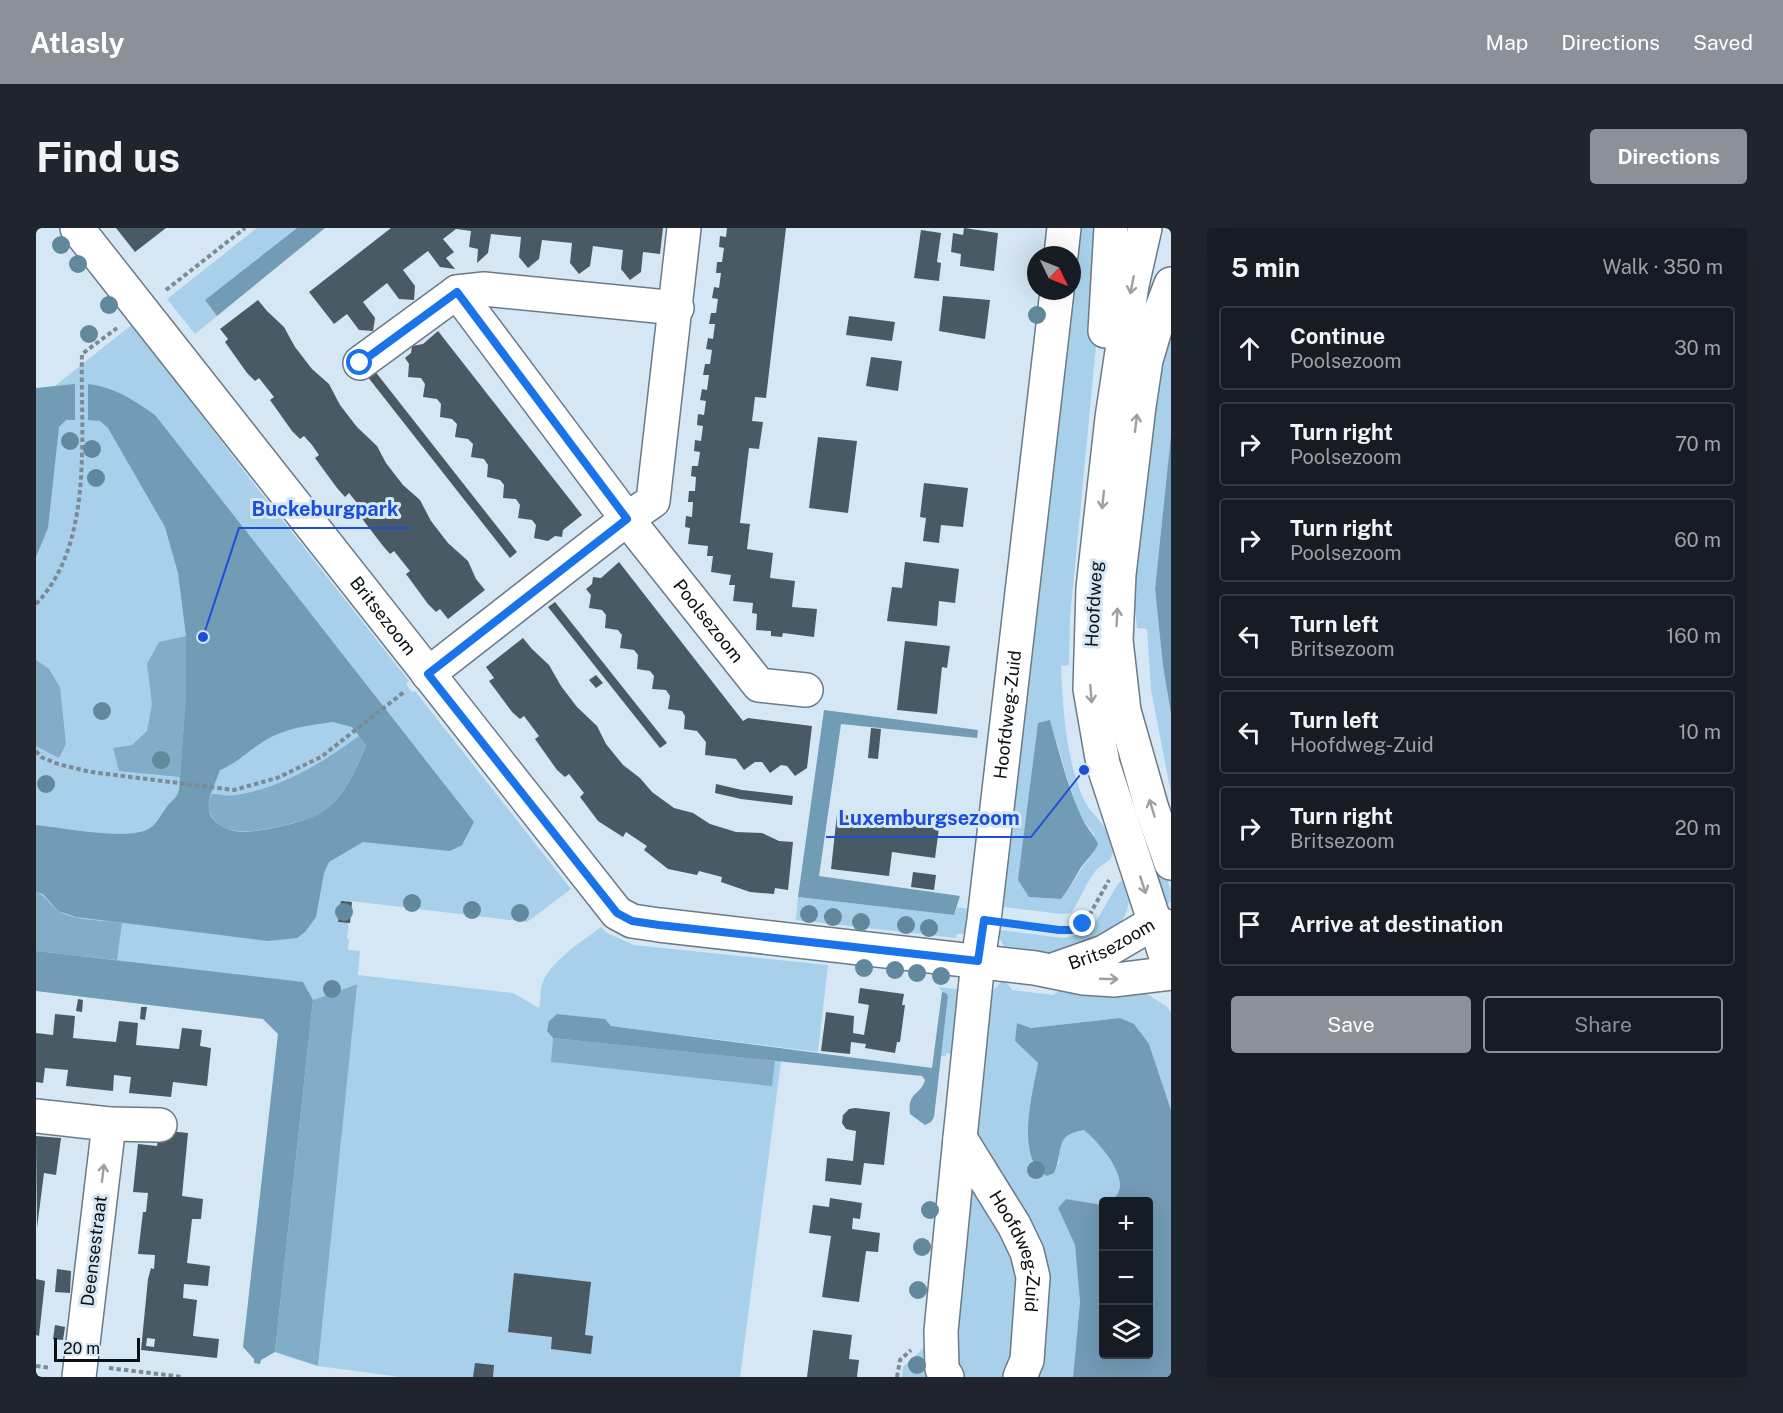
<!DOCTYPE html>
<html lang="en">
<head>
<meta charset="utf-8">
<style>
  :root { --surface:#171b24; --page:#20242c; --text:#f1f3f6; --muted:#9ea1a6; --line:#363941; --accent:#8c9099 }
  body { margin:0; font-family:"Public Sans",sans-serif; background:var(--page); color:var(--text) }
  .controls { position:absolute; right:18px; bottom:18px; display:grid; overflow:hidden; border-radius:6px; box-shadow:0 6px 24px #0002 }
  .controls button { width:54px; height:54px; display:grid; place-items:center; padding:0; border:0; border-bottom:2px solid var(--line); background:var(--surface); color:var(--text); font:30px sans-serif }
  .compass { position:absolute; left:991px; top:18px; width:54px; height:54px; border-radius:50%; background:var(--surface); box-shadow:0 6px 24px #0002; rotate:133deg }
  .scale { position:absolute; left:18px; bottom:15px; width:86px; box-sizing:border-box; padding-left:6px; border:3px solid #090f13; border-top:0; font-size:16px; line-height:21px; white-space:nowrap; color:#090f13; -webkit-text-stroke:4px #d5e7f4; paint-order:stroke }
  .stop { position:absolute; width:18px; height:18px; margin:-14px; border:4px solid #1a73e8; border-radius:50%; background:#fff }
  .stop.end { background:#1a73e8; border-color:#fff; box-shadow:0 2px 6px #0008 }
  .list { margin:0; padding:0; list-style:none }
  h2 { display:flex; justify-content:space-between; align-items:center; height:78px; margin:0; padding:0 24px; font-size:26px }
  h2 small { font-size:20px; font-weight:400; color:var(--muted) }
  .list li { display:grid; grid-template-columns:39px 1fr auto; gap:18px; align-items:center; box-sizing:border-box; height:84px; margin:0 12px 12px; padding:0 12px; border:2px solid var(--line); border-radius:6px }
  .list b { display:block; font-size:22px; white-space:nowrap }
  .list p { margin:0; font-size:20px; white-space:nowrap; color:var(--muted) }
  .list em { font-size:20px; font-style:normal; color:var(--muted) }
  .actions { display:flex; gap:12px; padding:18px 24px }
  .actions a { flex:1; padding:14px 0; border:2px solid var(--accent); border-radius:6px; text-align:center; font-size:21px; color:var(--accent) }
  .actions .main { background:var(--accent); color:#fff }
  .icon { flex:none; width:33px; height:33px; fill:none; stroke:currentColor; stroke-width:2; stroke-linecap:round; stroke-linejoin:round }
  .map { position:relative; flex:none; width:1135px; height:1149px; overflow:hidden; border-radius:6px }
  header { display:flex; align-items:center; gap:36px; box-sizing:border-box; height:84px; padding:0 30px; background:var(--accent); color:#fff }
  header strong { font-size:28px }
  nav { display:flex; gap:33px; margin-inline-start:auto; font-size:21px }
  .intro { display:flex; align-items:center; justify-content:space-between; box-sizing:border-box; height:144px; padding:0 36px }
  h1 { margin:0; font-size:42px }
  .button { padding:15px 27px; border-radius:6px; background:var(--accent); color:#fff; font-size:21px; font-weight:700 }
  main { display:flex; gap:36px; padding:0 36px }
  aside { flex:1; background:var(--surface); border-radius:6px; box-shadow:0 6px 24px #0002 }
  .map>svg:first-child { display:block }
  .green { fill:#a9d0ea; fill-rule:evenodd }
  .forest { fill:#83acc8 }
  .water { fill:#729bb6; fill-rule:evenodd }
  .building { fill:#4a5a64; fill-rule:evenodd }
  .lines { fill:none; stroke-linecap:round; stroke-linejoin:round }
  .minor-casing { stroke:#6a7a86; stroke-width:36 }
  .major-casing { stroke:#6a7a86; stroke-width:36 }
  .path { stroke:#7d8a93; stroke-width:4; stroke-dasharray:4.5 3; stroke-linecap:butt }
  .minor { stroke:#fff; stroke-width:33 }
  .major { stroke:#fff; stroke-width:33 }
  .tree { fill:#61889d }
  .oneway { stroke:#9d9fa1 }
  .route { stroke:#1a73e8; stroke-width:8 }
  .labels { text-anchor:middle; stroke-width:6; stroke-linejoin:round; paint-order:stroke }
  .street-label { font-size:18px; fill:#090f13; stroke:#d5e7f4 }
  .leader { fill:none; stroke:#1d4ed8; stroke-width:2 }
  .callout-dot { fill:#1d4ed8; stroke:#d5e7f4; stroke-width:2 }
  .callout-label { font-size:20px; text-anchor:middle; font-weight:bold; fill:#1d4ed8; stroke:#d5e7f4; stroke-width:6; stroke-linejoin:round; paint-order:stroke }
</style>
</head>
<body>
<header>
<strong>Atlasly</strong>
<nav><a>Map</a><a>Directions</a><a>Saved</a></nav>
</header>
<div class="intro"><h1>Find us</h1><a class="button">Directions</a></div>
<main>
<div class="map">
<svg width="1135" height="1149" viewBox="0 0 1135 1149">
  <rect width="100%" height="100%" fill="#d5e7f4"/>
  <!-- green -->
  <g class="green">
    <polygon points="221,0 261,0 169,72 181,88 159,106 131,71"/>
    <path d="M1044 0H1067V45L1034 390 1033 437 1025 438C1027 481 1030 535 1049 574 1057 589 1081 605 1077 625 1075 634 1067 635 1061 641 1050 654 1045 671 1035 685L1026 686 959 678ZM1014 492 1032 553 1045 590 1058 606V625C1045 639 1037 656 1025 671L993 669Z"/>
    <polygon points="1135,81 1135,207 1119,361 1127,438 1135,486 1135,565 1115,462 1111,401 1101,400 1093,329"/>
    <path d="M103 91 111 116 211 247 373 453 370 456 376 464 379 463 535 661 491 694 315 673 311 710 313 711 312 722 324 723 322 747 477 765 503 780C505 772 504 763 506 756 514 733 547 713 565 699L571 705 598 717 792 737 782 824 575 798 568 791 521 786 519 788 537 799 746 826 704 1149H364L282 1138 320 756 277 772 272 764 0 735V173Z"/>
    <polygon points="1126,639 1135,662 1135,673 1131,676 1126,677 1113,644"/>
    <polygon points="1094,651 1094,671 1091,682 1087,692 1078,702 1032,727 971,724 961,705 964,702 1027,710 1046,706 1061,692 1081,657 1085,653"/>
    <polygon points="762,669 918,687 921,679 937,682 933,706 921,706 920,710 760,692"/>
    <path d="M968 751 976 762 1017 767 1029 758 1095 760 1111 766 1130 778 1135 784V882L1113 816 1084 790 995 800 981 795 979 813 1002 835C997 863 978 932 1011 948L1023 935C1022 914 1027 905 1048 901 1065 915 1090 941 1082 965 1079 972 1075 973 1068 974L1067 977 1030 971 1022 980 1039 1017 1044 1074 1037 1149H998L1007 1075 947 927 940 900 950 770Z"/>
    <polygon points="903,759 927,762 921,827 910,825 910,828 905,828 912,768 910,765 906,764"/>
    <polygon points="932,950 946,968 983,1041 979,1125 969,1148 966,1149 928,1149 926,1147 916,1122"/>
    <polygon points="890,1118 895,1149 866,1149 867,1139"/>
  </g>
  <!-- forest -->
  <g class="forest">
    <polygon points="150,408 150,467 144,549 83,543 77,520 96,517 111,503 116,476 111,436 123,414"/>
    <polygon points="0,432 13,441 24,459 30,516 23,530 0,518"/>
    <path d="M323 508 330 516C321 540 307 572 284 586 274 592 260 594 249 597 226 602 195 611 178 591 171 582 172 576 176 566 184 566 192 569 200 567 246 560 286 535 323 508Z"/>
    <path d="M0 664C10 668 14 677 22 683 39 693 66 692 86 695L81 732 0 723Z"/>
    <polygon points="321,756 282,1138 239,1124 277,772"/>
    <polygon points="517,810 739,833 736,858 515,834"/>
  </g>
  <!-- water -->
  <g class="water">
    <polygon points="261,0 289,0 181,88 169,72"/>
    <polygon points="39,156 39,192 30,192 23,199 12,300 0,329 0,160"/>
    <path d="M52 156C78 159 98 172 119 187L438 594 426 617 414 623 327 614 293 634 288 645 280 689 269 704 261 710 232 713 40 689 22 683 7 666 0 664V597C27 600 83 611 108 603 120 599 123 589 130 580 135 572 141 571 143 562L150 467V408L142 345 129 299 72 200 64 193 52 192ZM297 494 316 499 330 517C321 540 308 571 285 585 271 594 221 605 205 604 192 603 175 595 173 582 171 570 180 554 184 542 201 535 212 523 228 513 249 500 273 497 297 494Z"/>
    <polygon points="1135,207 1135,486 1127,438 1119,361"/>
    <polygon points="788,482 942,502 941,510 805,496 783,648 924,668 918,687 762,669"/>
    <path d="M1014 492C1023 524 1031 557 1045 588 1049 598 1057 605 1062 616 1058 626 1050 632 1044 641 1038 651 1033 661 1025 671L993 669 982 652 1002 495Z"/>
    <polygon points="0,723 267,754 277,772 239,1124 225,1132 224,1136 218,1135 218,1131 207,1119 242,806 227,791 0,763"/>
    <path d="M906 764 910 765 912 768 898 889 895 894 889 897 874 886C871 864 885 867 889 852L886 848 517 810 511 803 513 793 521 786 569 791 575 798 896 840Z"/>
    <path d="M1084 790 1098 796 1113 816 1135 882V1149H1037L1044 1074 1039 1017 1022 980 1030 971 1067 977 1068 1126H1112V974L1074 973C1102 957 1063 914 1048 902 1017 906 1028 924 1018 945L1011 948C978 932 997 863 1002 835L979 813 981 795 995 800Z"/>
  </g>
  <!-- building -->
  <g class="building">
    <polygon points="80,0 130,0 99,24"/>
    <polygon points="355,0 627,0 624,26 607,24 605,44 594,52 585,41 587,22 557,18 554,38 543,46 534,35 536,15 506,12 503,31 492,40 483,29 485,9 455,6 452,25 441,35 442,21 433,19 435,3 420,1 407,11 418,24 410,30 419,41 404,39 392,23 367,42 379,58 378,72 363,71 351,55 327,74 339,90 337,103 323,102 311,86 298,96 273,64"/>
    <polygon points="691,0 750,0 730,170 719,169 716,193 727,194 723,221 713,220 704,295 714,296 711,321 737,325 734,350 759,353 756,379 781,381 778,409 747,405 746,409 735,408 735,403 720,402 721,386 716,385 717,375 697,373 699,357 693,357 695,347 675,344 677,328 671,328 672,318 652,316 654,300 649,299 650,288 656,289 657,274 652,274 653,263 659,263 660,249 655,248 656,238 662,238 664,224 658,223 659,212 665,213 667,198 661,197 662,186 668,187 670,173 664,172 666,161 671,162 673,147 667,147 669,136 674,136 676,122 670,121 672,110 677,111 679,96 673,96 675,85 680,85 682,71 676,70 678,59 683,60 685,45 680,45 681,34 686,34 688,20 683,19 684,8 690,9"/>
    <polygon points="928,0 962,5 958,43 924,38 925,26 915,24 917,5 927,7"/>
    <polygon points="885,2 905,5 901,34 905,35 903,53 878,50"/>
    <polygon points="907,68 954,72 949,111 903,103"/>
    <polygon points="222,72 231,83 248,99 259,119 276,141 293,156 304,177 321,199 341,218 350,235 367,257 384,272 395,293 412,315 432,333 440,351 449,362 412,391 404,381 400,384 392,376 370,346 374,343 358,323 354,326 347,318 324,288 328,285 321,275 313,265 309,269 301,260 279,230 283,227 276,217 268,208 264,211 256,203 234,172 238,169 223,150 219,153 211,145 189,114 192,111 184,101"/>
    <polygon points="813,88 859,94 856,113 810,107"/>
    <polygon points="402,103 546,287 527,302 526,309 519,308 512,313 498,310 500,297 496,292 482,290 484,277 480,271 467,270 468,257 464,252 451,249 452,237 448,231 435,229 437,216 432,211 419,209 421,196 416,191 404,189 405,176 401,171 387,169 389,156 385,150 372,149 373,136 369,130 375,125 376,118 387,116"/>
    <polygon points="835,129 866,133 862,163 830,158"/>
    <polygon points="338,142 481,324 474,330 331,148"/>
    <polygon points="782,209 821,213 812,285 773,280"/>
    <polygon points="888,255 932,260 927,299 905,297 903,315 887,313 890,290 884,289"/>
    <polygon points="583,334 707,493 712,490 776,498 771,540 759,548 751,538 745,537 734,545 726,534 719,534 708,542 700,531 669,527 670,514 661,503 648,501 649,488 646,483 632,481 634,468 630,462 616,461 618,448 614,443 601,441 602,427 598,422 584,420 586,407 582,402 569,400 570,387 566,382 553,380 555,367 550,361 556,356 557,349 565,350"/>
    <polygon points="869,334 923,341 919,375 903,373 901,398 851,393 856,359 866,360"/>
    <polygon points="519,374 631,515 624,520 512,379"/>
    <polygon points="487,410 496,421 513,437 525,458 541,479 561,498 570,516 587,537 604,550 616,564 638,580 657,585 674,596 700,604 726,605 743,613 757,614 752,662 739,660 738,666 714,664 685,654 686,649 663,643 661,647 632,641 608,622 611,618 590,604 587,609 562,593 544,569 548,565 533,546 529,549 521,542 499,511 503,508 488,488 484,491 476,484 453,453 458,450 450,439"/>
    <polygon points="869,413 914,418 911,440 906,439 901,486 861,482"/>
    <polygon points="560,447 567,455 560,460 553,452"/>
    <polygon points="835,500 845,501 842,531 832,530"/>
    <polygon points="680,556 706,562 757,568 756,577 705,571 679,565"/>
    <polygon points="801,586 903,600 899,630 856,624 853,648 795,641"/>
    <polygon points="877,644 900,647 898,662 875,659"/>
    <polygon points="305,673 316,674 314,695 302,694"/>
    <polygon points="824,760 868,766 866,777 869,777 864,814 861,814 859,825 829,820 830,816 815,814 814,826 785,823 790,784 818,788 817,805 828,807 833,777 822,775"/>
    <polygon points="42,771 47,772 46,784 40,783"/>
    <polygon points="105,779 111,779 109,792 104,791"/>
    <polygon points="19,786 39,788 37,810 80,814 83,793 102,795 100,817 143,821 146,800 166,802 164,818 175,820 171,858 137,854 135,869 93,865 95,849 78,847 77,863 30,858 32,842 9,840 7,855 0,854 0,805 17,807"/>
    <polygon points="819,880 854,884 848,937 828,935 825,957 789,953 791,930 817,933 820,903 810,901 806,895 807,887 813,881"/>
    <path d="M123 902 152 905 146 968 167 971 165 991H156L151 1035 174 1038 172 1058 148 1056 147 1070 161 1072 157 1108 183 1111 181 1130 105 1122 112 1051 115 1040 118 1041 119 1027 102 1026 107 984H110L112 965 97 964 102 916 121 918ZM111 1110 119 1111 118 1119 110 1118Z"/>
    <polygon points="0,908 25,910 20,947 8,945 1,1000"/>
    <polygon points="794,970 826,975 824,991 817,990 816,1001 844,1005 842,1024 830,1023 823,1074 786,1069 795,1008 773,1005 777,977 793,979"/>
    <polygon points="21,1041 35,1043 34,1065 19,1064"/>
    <polygon points="478,1045 555,1054 549,1107 557,1108 555,1126 515,1121 516,1109 472,1104"/>
    <polygon points="0,1051 9,1053 3,1108 0,1107"/>
    <polygon points="19,1097 29,1099 27,1112 17,1111"/>
    <polygon points="777,1102 816,1107 813,1131 823,1132 821,1149 771,1149"/>
    <polygon points="439,1135 458,1137 457,1149 437,1149"/>
  </g>
  <g class="lines">
    <!-- minor casing -->
    <g class="minor-casing">
      <g id="minor">
        <path id="s1" d="M41 0 581 685 596 693 623 697 999 740 1048 750 1079 752 1135 745"/>
        <polyline points="1025,27 1028,0"/>
        <path id="s2" d="M421 64 591 291 723 457 770 462"/>
        <polyline points="324,135 421,64 448,61 641,80"/>
        <polyline points="392,446 591,291 617,273 648,0"/>
        <path id="s3" d="M1017 742 1068 724 1119 694 1135 700"/>
        <polyline points="0,888 73,896 43,1149"/>
        <polyline points="73,896 124,897"/>
        <path id="s4" d="M924 910 942 733 948 692 1021 63"/>
        <path id="s5" d="M911 1149 906 1141 905 1103 924 910 978 997 991 1024 997 1049 991 1132 984 1149"/>
      </g>
    </g>
    <!-- major casing -->
    <g class="major-casing">
      <g id="major">
        <polyline points="1109,0 1096,57 1076,190 1057,360 1054,461 1067,536 1135,744"/>
        <polyline points="1135,56 1124,85 1110,132 1103,178 1083,346 1080,412 1088,483 1116,581 1135,635"/>
        <polyline points="1069,103 1075,0"/>
      </g>
    </g>
    <!-- path -->
    <g class="path">
      <polyline points="130,62 209,0"/>
      <path d="M0 376C59 315 44 205 46 126L81 100"/>
      <polyline points="0,523 5,529 22,536 55,544 198,562 241,550 285,529 368,464"/>
      <polyline points="978,696 1034,702"/>
      <polyline points="1043,698 1054,686 1073,652"/>
      <polyline points="0,1138 15,1140"/>
      <polyline points="73,1140 147,1149"/>
      <polyline points="861,1149 864,1132 875,1122"/>
    </g>
    <!-- minor -->
    <use href="#minor" class="minor"/>
    <!-- major -->
    <use href="#major" class="major"/>
  </g>
  <!-- trees -->
  <g class="tree">
    <circle cx="25" cy="17" r="9"/>
    <circle cx="42" cy="36" r="9"/>
    <circle cx="73" cy="77" r="9"/>
    <circle cx="1001" cy="87" r="9"/>
    <circle cx="53" cy="106" r="9"/>
    <circle cx="34" cy="213" r="9"/>
    <circle cx="56" cy="221" r="9"/>
    <circle cx="60" cy="250" r="9"/>
    <circle cx="66" cy="483" r="9"/>
    <circle cx="125" cy="532" r="9"/>
    <circle cx="10" cy="556" r="9"/>
    <circle cx="376" cy="675" r="9"/>
    <circle cx="436" cy="682" r="9"/>
    <circle cx="308" cy="684" r="9"/>
    <circle cx="484" cy="685" r="9"/>
    <circle cx="773" cy="686" r="9"/>
    <circle cx="797" cy="689" r="9"/>
    <circle cx="825" cy="694" r="9"/>
    <circle cx="870" cy="697" r="9"/>
    <circle cx="893" cy="700" r="9"/>
    <circle cx="828" cy="740" r="9"/>
    <circle cx="859" cy="742" r="9"/>
    <circle cx="881" cy="745" r="9"/>
    <circle cx="905" cy="748" r="9"/>
    <circle cx="296" cy="761" r="9"/>
    <circle cx="1000" cy="942" r="9"/>
    <circle cx="894" cy="982" r="9"/>
    <circle cx="886" cy="1019" r="9"/>
    <circle cx="882" cy="1062" r="9"/>
    <circle cx="881" cy="1137" r="9"/>
  </g>
  <!-- one-way arrows -->
  <defs><path id="oneway-shaft" d="M-6 0H5M1.5-3L5.5 0L1.5 3" fill="none" stroke-width="1.6" stroke-linecap="round" stroke-linejoin="round" transform="scale(1.5)"/></defs>
  <g class="oneway">
    <use href="#oneway-shaft" transform="translate(1096 57) rotate(101)"/>
    <use href="#oneway-shaft" transform="translate(1100 195) rotate(-83)"/>
    <use href="#oneway-shaft" transform="translate(1067 272) rotate(96)"/>
    <use href="#oneway-shaft" transform="translate(1081 389) rotate(-87)"/>
    <use href="#oneway-shaft" transform="translate(1055 466) rotate(85)"/>
    <use href="#oneway-shaft" transform="translate(1116 580) rotate(-107)"/>
    <use href="#oneway-shaft" transform="translate(1107 657) rotate(72)"/>
    <use href="#oneway-shaft" transform="translate(1073 751) rotate(2)"/>
    <use href="#oneway-shaft" transform="translate(67 945) rotate(-83)"/>
  </g>
  <g class="lines">
    <!-- route -->
    <polyline class="route" points="324,135 421,64 591,291 392,446 581,685 596,693 623,697 942,733 948,692 1023,702 1035,702 1047,696"/>
  </g>
  <g class="labels">
    <!-- street labels -->
    <g class="street-label">
      <text transform="translate(1058 376) rotate(-87)" y="6">Hoofdweg</text>
      <text dy="6" stroke="none"><textPath href="#s1" startOffset="494">Britsezoom</textPath></text>
      <text dy="6" stroke="none"><textPath href="#s2" startOffset="414">Poolsezoom</textPath></text>
      <text dy="6" stroke="none"><textPath href="#s4" startOffset="426">Hoofdweg-Zuid</textPath></text>
      <text dy="6" stroke="none"><textPath href="#s3" startOffset="64">Britsezoom</textPath></text>
      <text transform="translate(58 1023) rotate(-83)" y="6">Deensestraat</text>
      <text dy="6" stroke="none"><textPath href="#s5" startOffset="370">Hoofdweg-Zuid</textPath></text>
    </g>
  </g>
  <!-- callouts -->
  <path class="leader" d="M167 409L203 300H374M1048 542L995 609H790"/>
  <g class="callout-dot">
    <circle cx="167" cy="409" r="6"/>
    <circle cx="1048" cy="542" r="6"/>
  </g>
  <g class="callout-label">
    <text x="289" y="288">Buckeburgpark</text>
    <text x="893" y="597">Luxemburgsezoom</text>
  </g>
</svg>
<div class="controls">
<button>+</button>
<button>−</button>
<button><svg class="icon" aria-label="layers" viewBox="0 0 24 24"><path d="M12 4l9 5-9 5-9-5zM3 14l9 5 9-5"/></svg></button>
</div>
<svg class="compass" viewBox="-18 -18 36 36"><path d="M0-13l5 13h-10z" fill="#e53935"/><path d="M0 13l5-13h-10z" fill="#9ea1a6"/></svg>
<div class="scale">20 m</div>
<div class="stop" style="left:324px;top:135px"></div>
<div class="stop end" style="left:1047px;top:696px"></div>
</div>
<aside>
<h2>5 min<small>Walk · 350 m</small></h2>
<ul class="list">
<li><svg class="icon" aria-label="ahead" viewBox="0 0 24 24"><path d="M12 20V5M6 11l6-6 6 6"/></svg><div><b>Continue</b><p>Poolsezoom</p></div><em>30 m</em></li>
<li><svg class="icon" aria-label="right" viewBox="0 0 24 24"><path d="M7 20v-9h11M14 6l5 5-5 5"/></svg><div><b>Turn right</b><p>Poolsezoom</p></div><em>70 m</em></li>
<li><svg class="icon" aria-label="right" viewBox="0 0 24 24"><path d="M7 20v-9h11M14 6l5 5-5 5"/></svg><div><b>Turn right</b><p>Poolsezoom</p></div><em>60 m</em></li>
<li><svg class="icon" aria-label="left" viewBox="0 0 24 24"><path d="M17 20v-9H6M10 6l-5 5 5 5"/></svg><div><b>Turn left</b><p>Britsezoom</p></div><em>160 m</em></li>
<li><svg class="icon" aria-label="left" viewBox="0 0 24 24"><path d="M17 20v-9H6M10 6l-5 5 5 5"/></svg><div><b>Turn left</b><p>Hoofdweg-Zuid</p></div><em>10 m</em></li>
<li><svg class="icon" aria-label="right" viewBox="0 0 24 24"><path d="M7 20v-9h11M14 6l5 5-5 5"/></svg><div><b>Turn right</b><p>Britsezoom</p></div><em>20 m</em></li>
<li><svg class="icon" aria-label="arrive" viewBox="0 0 24 24"><path d="M6 21V4h12l-3 4 3 4H6"/></svg><div><b>Arrive at destination</b></div></li>
</ul>
<div class="actions"><a class="main">Save</a><a>Share</a></div>
</aside>
</main>
</body>
</html>
